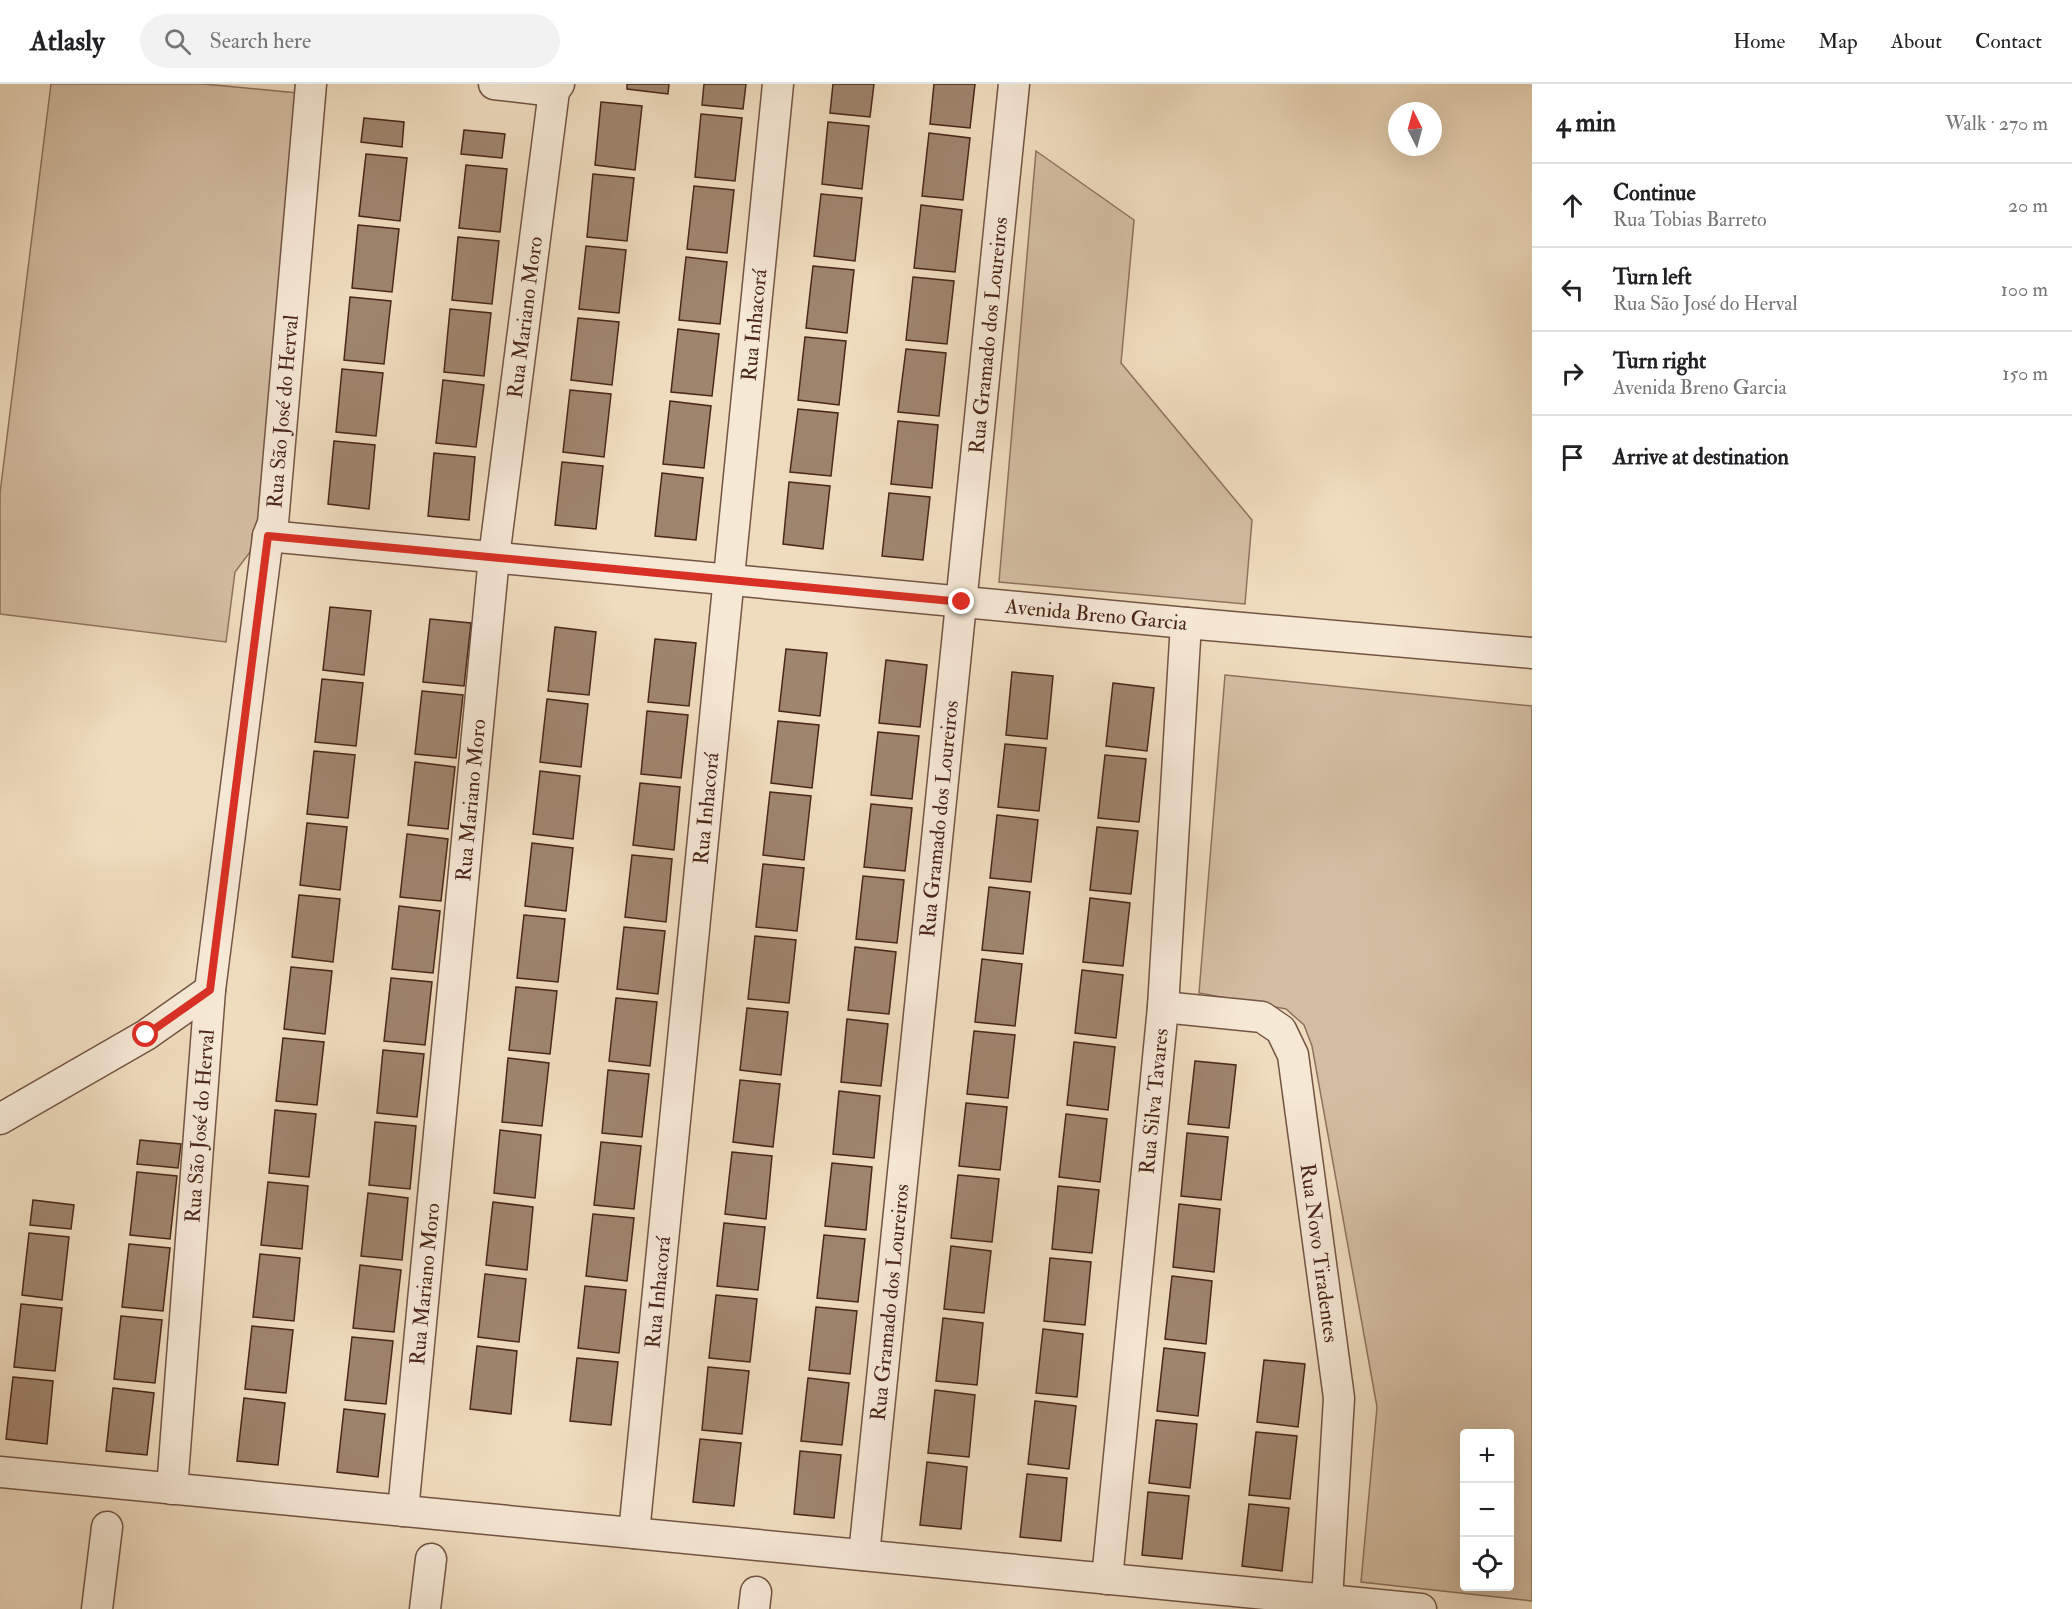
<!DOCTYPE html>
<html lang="en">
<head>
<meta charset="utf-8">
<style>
  :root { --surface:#fff; --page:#f2f2f2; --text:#202124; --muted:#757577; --line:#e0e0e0 }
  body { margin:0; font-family:"IM FELL Double Pica",serif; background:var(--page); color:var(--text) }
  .controls { position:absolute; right:18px; bottom:18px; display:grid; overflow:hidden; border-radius:6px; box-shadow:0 6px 24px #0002 }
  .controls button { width:54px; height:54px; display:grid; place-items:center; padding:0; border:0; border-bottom:2px solid var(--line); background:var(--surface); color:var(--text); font:30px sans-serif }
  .compass { position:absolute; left:1388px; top:18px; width:54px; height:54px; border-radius:50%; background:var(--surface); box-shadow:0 6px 24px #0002; rotate:354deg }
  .stop { position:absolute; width:18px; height:18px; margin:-14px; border:4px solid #d93025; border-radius:50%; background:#fff }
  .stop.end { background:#d93025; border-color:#fff; box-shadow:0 2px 6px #0008 }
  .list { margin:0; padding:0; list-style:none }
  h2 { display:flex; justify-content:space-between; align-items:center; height:78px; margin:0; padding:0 24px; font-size:26px }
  h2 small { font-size:20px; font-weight:400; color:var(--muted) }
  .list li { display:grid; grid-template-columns:39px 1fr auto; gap:18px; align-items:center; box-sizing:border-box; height:84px; padding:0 24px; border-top:2px solid var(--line) }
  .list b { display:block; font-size:22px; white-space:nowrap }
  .list p { margin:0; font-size:20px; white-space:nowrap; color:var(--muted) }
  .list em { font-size:20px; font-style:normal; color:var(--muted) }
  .icon { flex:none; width:33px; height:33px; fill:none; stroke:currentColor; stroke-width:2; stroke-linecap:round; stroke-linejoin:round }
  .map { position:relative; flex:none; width:1532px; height:1525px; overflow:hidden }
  header { display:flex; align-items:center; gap:36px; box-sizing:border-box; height:84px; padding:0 30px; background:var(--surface); border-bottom:2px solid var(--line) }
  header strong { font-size:28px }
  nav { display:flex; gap:33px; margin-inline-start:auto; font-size:21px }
  .search { width:420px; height:54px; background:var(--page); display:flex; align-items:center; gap:15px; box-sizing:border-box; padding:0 21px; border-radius:33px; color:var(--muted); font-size:22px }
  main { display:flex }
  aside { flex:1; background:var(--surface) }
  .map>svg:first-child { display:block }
  .green { fill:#d3bda2; stroke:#8e725d; stroke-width:1.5; fill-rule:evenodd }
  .building { fill:#9f856e; stroke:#492618; stroke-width:1.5 }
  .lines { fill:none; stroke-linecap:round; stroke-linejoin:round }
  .street-casing { stroke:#725442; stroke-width:33 }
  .street { stroke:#f5e8d5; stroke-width:30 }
  .route { stroke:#d93025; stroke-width:8 }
  .labels { text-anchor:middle; stroke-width:6; stroke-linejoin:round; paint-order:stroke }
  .street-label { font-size:21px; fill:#492618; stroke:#f5e8d5 }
</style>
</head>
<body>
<header>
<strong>Atlasly</strong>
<div class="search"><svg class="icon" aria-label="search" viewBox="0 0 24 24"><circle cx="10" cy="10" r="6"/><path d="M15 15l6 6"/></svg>Search here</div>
<nav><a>Home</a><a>Map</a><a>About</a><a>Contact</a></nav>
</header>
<main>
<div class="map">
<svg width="1532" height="1525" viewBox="0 0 1532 1525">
  <rect width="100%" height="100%" fill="#efdcbe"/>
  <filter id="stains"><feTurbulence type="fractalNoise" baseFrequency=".00333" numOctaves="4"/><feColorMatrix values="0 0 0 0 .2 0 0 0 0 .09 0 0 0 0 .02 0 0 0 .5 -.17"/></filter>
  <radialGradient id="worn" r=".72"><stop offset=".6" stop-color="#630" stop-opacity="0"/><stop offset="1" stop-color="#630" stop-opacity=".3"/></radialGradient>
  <!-- green -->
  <g class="green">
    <polygon points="51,0 204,0 298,9 259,456 235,488 226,558 0,530 0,409"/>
    <polygon points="1036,67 1134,136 1121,279 1252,436 1245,520 999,498"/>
    <path d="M1225 591 1532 622V1517L1361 1498 1377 1323 1312 962 1304 941 1286 925 1199 909ZM1464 1350H1510V1502H1464Z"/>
  </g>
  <!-- building -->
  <g class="building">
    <polygon points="627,0 669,0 668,10 627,5"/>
    <polygon points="704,0 746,0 743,25 702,21"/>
    <polygon points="833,0 874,0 870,33 830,29"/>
    <polygon points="934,0 975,0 970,44 930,40"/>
    <polygon points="601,18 642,22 635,86 595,81"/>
    <polygon points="701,30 742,34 735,97 695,93"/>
    <polygon points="364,34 404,38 402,63 361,58"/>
    <polygon points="828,38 869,42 862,105 822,100"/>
    <polygon points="464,46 505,50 502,74 461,70"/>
    <polygon points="929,49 970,54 963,116 922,112"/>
    <polygon points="366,70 407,74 400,137 359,132"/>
    <polygon points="466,81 507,85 500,148 459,144"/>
    <polygon points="593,90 634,94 627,157 587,153"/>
    <polygon points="694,102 734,106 727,169 687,165"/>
    <polygon points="821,110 862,114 855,177 814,172"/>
    <polygon points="921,121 962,126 955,188 914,184"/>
    <polygon points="358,141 399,145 392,208 352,204"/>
    <polygon points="458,153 499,157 492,220 452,216"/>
    <polygon points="586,162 626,166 619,229 579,225"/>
    <polygon points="686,173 727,178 720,240 679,236"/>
    <polygon points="813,182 854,186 847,249 806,244"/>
    <polygon points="913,193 954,197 947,260 906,256"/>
    <polygon points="350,213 391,217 384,280 344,276"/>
    <polygon points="450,225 491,229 484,292 444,288"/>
    <polygon points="578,234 619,238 612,301 571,296"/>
    <polygon points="678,245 719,250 712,312 671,308"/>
    <polygon points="805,253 846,257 839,321 798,316"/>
    <polygon points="906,265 946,269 939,332 898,328"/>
    <polygon points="342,285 383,289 376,352 336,348"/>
    <polygon points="443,296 484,301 476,363 436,359"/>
    <polygon points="570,306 611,310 604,373 563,368"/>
    <polygon points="670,317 711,322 704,384 663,380"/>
    <polygon points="798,325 838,329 831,392 790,388"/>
    <polygon points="898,337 938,341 932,404 891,400"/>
    <polygon points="334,357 375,361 369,425 328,420"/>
    <polygon points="434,369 475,373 469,436 428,432"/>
    <polygon points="562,378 603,382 596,445 555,441"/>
    <polygon points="662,389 703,394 696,456 655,452"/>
    <polygon points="789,398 830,402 823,465 783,460"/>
    <polygon points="889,409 930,413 923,476 882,472"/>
    <polygon points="330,523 371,527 364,591 323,586"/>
    <polygon points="430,535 471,539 464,602 423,598"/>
    <polygon points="555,543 596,548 589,611 548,607"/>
    <polygon points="655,555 696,559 689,622 648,618"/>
    <polygon points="786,565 827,569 820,632 779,627"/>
    <polygon points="886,576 927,581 920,643 879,639"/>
    <polygon points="1012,588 1053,592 1047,655 1006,651"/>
    <polygon points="322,595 363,599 356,662 315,658"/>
    <polygon points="1113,599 1154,604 1147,667 1106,662"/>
    <polygon points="422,607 463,611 456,674 415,670"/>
    <polygon points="547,615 588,620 581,683 540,678"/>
    <polygon points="647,627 688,631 681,694 641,690"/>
    <polygon points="778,637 819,641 812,704 771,699"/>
    <polygon points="878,648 919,652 912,715 871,711"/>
    <polygon points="1005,660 1046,664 1039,727 998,723"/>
    <polygon points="314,667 355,671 348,734 307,730"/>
    <polygon points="1105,671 1146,675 1139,738 1098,734"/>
    <polygon points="415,678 455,683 448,745 408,741"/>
    <polygon points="540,687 580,692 573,755 533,750"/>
    <polygon points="640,699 680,703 674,766 633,761"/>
    <polygon points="770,708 811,712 804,776 763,771"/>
    <polygon points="871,720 912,724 905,787 864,783"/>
    <polygon points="997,731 1038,736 1031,798 990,794"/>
    <polygon points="307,739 347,743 340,806 300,801"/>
    <polygon points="1097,743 1138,747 1131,810 1090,806"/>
    <polygon points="407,750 448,755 441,817 400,813"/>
    <polygon points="532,759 573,764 566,827 525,822"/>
    <polygon points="632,771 672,775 666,838 625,833"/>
    <polygon points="763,780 804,784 797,847 756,843"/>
    <polygon points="863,792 904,796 897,859 856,855"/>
    <polygon points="989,803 1030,808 1023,870 982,866"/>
    <polygon points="299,811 340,815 333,878 292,873"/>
    <polygon points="1090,814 1130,819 1123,882 1083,878"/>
    <polygon points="399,822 440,827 433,889 392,885"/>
    <polygon points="524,831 565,835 558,898 517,894"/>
    <polygon points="624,843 665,847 658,910 617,905"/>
    <polygon points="755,852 796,856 789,919 748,915"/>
    <polygon points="855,863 896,868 889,930 848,926"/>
    <polygon points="982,875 1022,880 1015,942 975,938"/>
    <polygon points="291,883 332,887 325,950 284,945"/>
    <polygon points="1082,886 1123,891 1116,954 1075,949"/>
    <polygon points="391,894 432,898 425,961 384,957"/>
    <polygon points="516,903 557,907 550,970 509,966"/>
    <polygon points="616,914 657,918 650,982 609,977"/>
    <polygon points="747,924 788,928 781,991 740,986"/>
    <polygon points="847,935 888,940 881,1002 841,998"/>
    <polygon points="974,947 1015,951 1008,1014 967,1010"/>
    <polygon points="283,954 324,958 317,1021 276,1017"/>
    <polygon points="1074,958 1115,963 1108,1026 1067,1021"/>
    <polygon points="383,966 424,970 417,1033 377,1029"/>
    <polygon points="508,974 549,979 542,1042 502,1038"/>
    <polygon points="1195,977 1236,981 1229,1044 1188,1040"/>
    <polygon points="608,986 649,990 642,1053 602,1049"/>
    <polygon points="740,996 780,1000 773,1063 733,1058"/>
    <polygon points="839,1007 880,1012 874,1074 833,1070"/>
    <polygon points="966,1019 1007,1023 1000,1086 959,1082"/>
    <polygon points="275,1026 316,1030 309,1093 269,1089"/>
    <polygon points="1066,1030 1107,1035 1100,1098 1059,1093"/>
    <polygon points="375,1038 416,1042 410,1105 369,1101"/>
    <polygon points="500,1046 541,1051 535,1114 494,1109"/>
    <polygon points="1187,1049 1228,1053 1221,1116 1181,1112"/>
    <polygon points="140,1056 181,1060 178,1084 137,1080"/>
    <polygon points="601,1058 641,1062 634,1125 594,1121"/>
    <polygon points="732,1068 772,1072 766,1135 725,1130"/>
    <polygon points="832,1079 872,1083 866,1146 825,1142"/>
    <polygon points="137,1088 177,1092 170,1155 130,1151"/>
    <polygon points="958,1091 999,1095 992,1158 951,1154"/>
    <polygon points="268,1098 308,1102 302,1165 261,1161"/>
    <polygon points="1058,1102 1099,1106 1092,1169 1052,1165"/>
    <polygon points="368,1109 408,1114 402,1176 361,1172"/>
    <polygon points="33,1116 74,1121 71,1145 30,1141"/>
    <polygon points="493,1118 533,1123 527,1186 486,1181"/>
    <polygon points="1179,1120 1220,1125 1214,1188 1173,1183"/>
    <polygon points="593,1130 634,1134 627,1197 586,1192"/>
    <polygon points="724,1139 765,1143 758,1206 717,1202"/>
    <polygon points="29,1149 69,1153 62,1216 22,1211"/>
    <polygon points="824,1151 865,1155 858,1218 817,1214"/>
    <polygon points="129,1160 170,1164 163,1227 122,1223"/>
    <polygon points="951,1162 991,1167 984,1229 944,1225"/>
    <polygon points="260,1170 300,1174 294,1237 253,1233"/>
    <polygon points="1050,1174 1091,1178 1085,1241 1044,1237"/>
    <polygon points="360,1181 401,1186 394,1248 353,1244"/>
    <polygon points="485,1190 526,1195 519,1258 478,1253"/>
    <polygon points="1172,1192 1212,1197 1206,1260 1165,1255"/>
    <polygon points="585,1202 626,1206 619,1269 578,1264"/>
    <polygon points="716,1211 757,1215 750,1278 709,1274"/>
    <polygon points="21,1220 62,1224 55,1287 14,1283"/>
    <polygon points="816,1223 857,1227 850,1290 809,1286"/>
    <polygon points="121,1232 162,1236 155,1299 114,1295"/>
    <polygon points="943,1234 983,1239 977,1301 936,1297"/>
    <polygon points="252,1242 293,1246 286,1309 245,1305"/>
    <polygon points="1043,1245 1083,1250 1077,1313 1036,1309"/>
    <polygon points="352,1253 393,1257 386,1320 345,1316"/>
    <polygon points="477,1262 517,1267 511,1330 470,1325"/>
    <polygon points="1164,1264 1205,1269 1198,1332 1157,1327"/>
    <polygon points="577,1274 618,1278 611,1341 570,1337"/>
    <polygon points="1264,1276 1305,1280 1298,1343 1257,1338"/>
    <polygon points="708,1283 749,1287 742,1350 702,1346"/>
    <polygon points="13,1293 53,1297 47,1360 6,1355"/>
    <polygon points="808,1294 849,1299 842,1361 801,1357"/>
    <polygon points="113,1304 154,1309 147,1371 106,1367"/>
    <polygon points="935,1306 975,1311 969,1373 928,1369"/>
    <polygon points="244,1314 285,1319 278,1381 237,1377"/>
    <polygon points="1035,1317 1076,1322 1069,1385 1028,1380"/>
    <polygon points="344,1325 385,1330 378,1393 337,1388"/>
    <polygon points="1156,1336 1197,1340 1190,1404 1149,1399"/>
    <polygon points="1256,1348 1297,1352 1290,1415 1249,1411"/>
    <polygon points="700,1355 741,1359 734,1422 693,1418"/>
    <polygon points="800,1367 841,1371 834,1434 794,1430"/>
    <polygon points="927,1378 967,1383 961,1445 920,1441"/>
    <polygon points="1027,1390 1067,1394 1061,1457 1020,1453"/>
    <polygon points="1148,1408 1189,1412 1182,1475 1142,1471"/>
    <polygon points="1249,1420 1289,1424 1282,1487 1242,1482"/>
  </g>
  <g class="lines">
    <!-- street casing -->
    <g class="street-casing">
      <g id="street">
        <polyline points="494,0 554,7 559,0"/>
        <path id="s1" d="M268 452 1186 539 1532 569"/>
        <path id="s2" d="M1163 923 1262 933 1281 946 1293 971 1339 1314 1327 1516"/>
        <polyline points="0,1035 146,951 210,906"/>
        <polyline points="0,1388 1421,1525"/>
        <path id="s3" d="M172 1405 210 906 268 452 273 439 311 0"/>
        <path id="s4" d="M403 1427 494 473 554 7"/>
        <path id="s5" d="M634 1449 778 0"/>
        <path id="s6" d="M864 1471 1014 0"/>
        <path id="s7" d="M1107 1495 1163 923 1186 539"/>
        <polyline points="97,1525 107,1443"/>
        <polyline points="425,1525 431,1475"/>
        <polyline points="754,1525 756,1508"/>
      </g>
    </g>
    <!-- street -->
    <use href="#street" class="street"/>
  </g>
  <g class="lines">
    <!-- route -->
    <polyline class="route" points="146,951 210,906 268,452 962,518"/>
  </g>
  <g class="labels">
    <!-- street labels -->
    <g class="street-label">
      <text dy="7" stroke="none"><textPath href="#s4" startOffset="1200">Rua Mariano Moro</textPath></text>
      <text dy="7" stroke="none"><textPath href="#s5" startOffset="1214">Rua Inhacorá</textPath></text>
      <text dy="7" stroke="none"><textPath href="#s6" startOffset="1226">Rua Gramado dos Loureiros</textPath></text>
      <text dy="7" stroke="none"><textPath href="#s3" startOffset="1084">Rua São José do Herval</textPath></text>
      <text dy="7" stroke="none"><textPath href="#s1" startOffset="832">Avenida Breno Garcia</textPath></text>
      <text dy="7" stroke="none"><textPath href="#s4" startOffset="714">Rua Mariano Moro</textPath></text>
      <text dy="7" stroke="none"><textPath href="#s5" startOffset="728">Rua Inhacorá</textPath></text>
      <text dy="7" stroke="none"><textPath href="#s6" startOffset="740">Rua Gramado dos Loureiros</textPath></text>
      <text dy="7" stroke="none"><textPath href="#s7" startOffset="480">Rua Silva Tavares</textPath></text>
      <text dy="7" stroke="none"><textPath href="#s3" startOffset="364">Rua São José do Herval</textPath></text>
      <text dy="7" stroke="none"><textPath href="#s2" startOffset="350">Rua Novo Tiradentes</textPath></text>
      <text dy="7" stroke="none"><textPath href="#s4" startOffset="228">Rua Mariano Moro</textPath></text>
      <text dy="7" stroke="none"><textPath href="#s5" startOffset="242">Rua Inhacorá</textPath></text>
      <text dy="7" stroke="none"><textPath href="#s6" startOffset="254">Rua Gramado dos Loureiros</textPath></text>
    </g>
  </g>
  <rect width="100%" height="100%" filter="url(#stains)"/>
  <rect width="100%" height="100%" fill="url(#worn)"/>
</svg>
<div class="controls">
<button>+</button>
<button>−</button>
<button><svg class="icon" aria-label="locate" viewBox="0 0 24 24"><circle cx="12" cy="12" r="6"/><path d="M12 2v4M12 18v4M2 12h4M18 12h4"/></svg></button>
</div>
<svg class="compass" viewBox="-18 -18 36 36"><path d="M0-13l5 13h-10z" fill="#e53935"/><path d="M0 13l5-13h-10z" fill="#757577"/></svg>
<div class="stop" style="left:146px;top:951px"></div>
<div class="stop end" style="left:962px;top:518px"></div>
</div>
<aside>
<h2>4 min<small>Walk · 270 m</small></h2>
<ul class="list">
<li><svg class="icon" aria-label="ahead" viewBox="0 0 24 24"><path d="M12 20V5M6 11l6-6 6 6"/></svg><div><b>Continue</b><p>Rua Tobias Barreto</p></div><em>20 m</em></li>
<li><svg class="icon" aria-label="left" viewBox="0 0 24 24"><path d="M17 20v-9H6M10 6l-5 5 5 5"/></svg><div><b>Turn left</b><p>Rua São José do Herval</p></div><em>100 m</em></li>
<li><svg class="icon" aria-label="right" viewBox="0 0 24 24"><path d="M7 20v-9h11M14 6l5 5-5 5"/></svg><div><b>Turn right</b><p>Avenida Breno Garcia</p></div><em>150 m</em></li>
<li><svg class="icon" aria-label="arrive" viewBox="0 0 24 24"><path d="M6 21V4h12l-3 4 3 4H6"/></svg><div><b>Arrive at destination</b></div></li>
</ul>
</aside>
</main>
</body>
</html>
